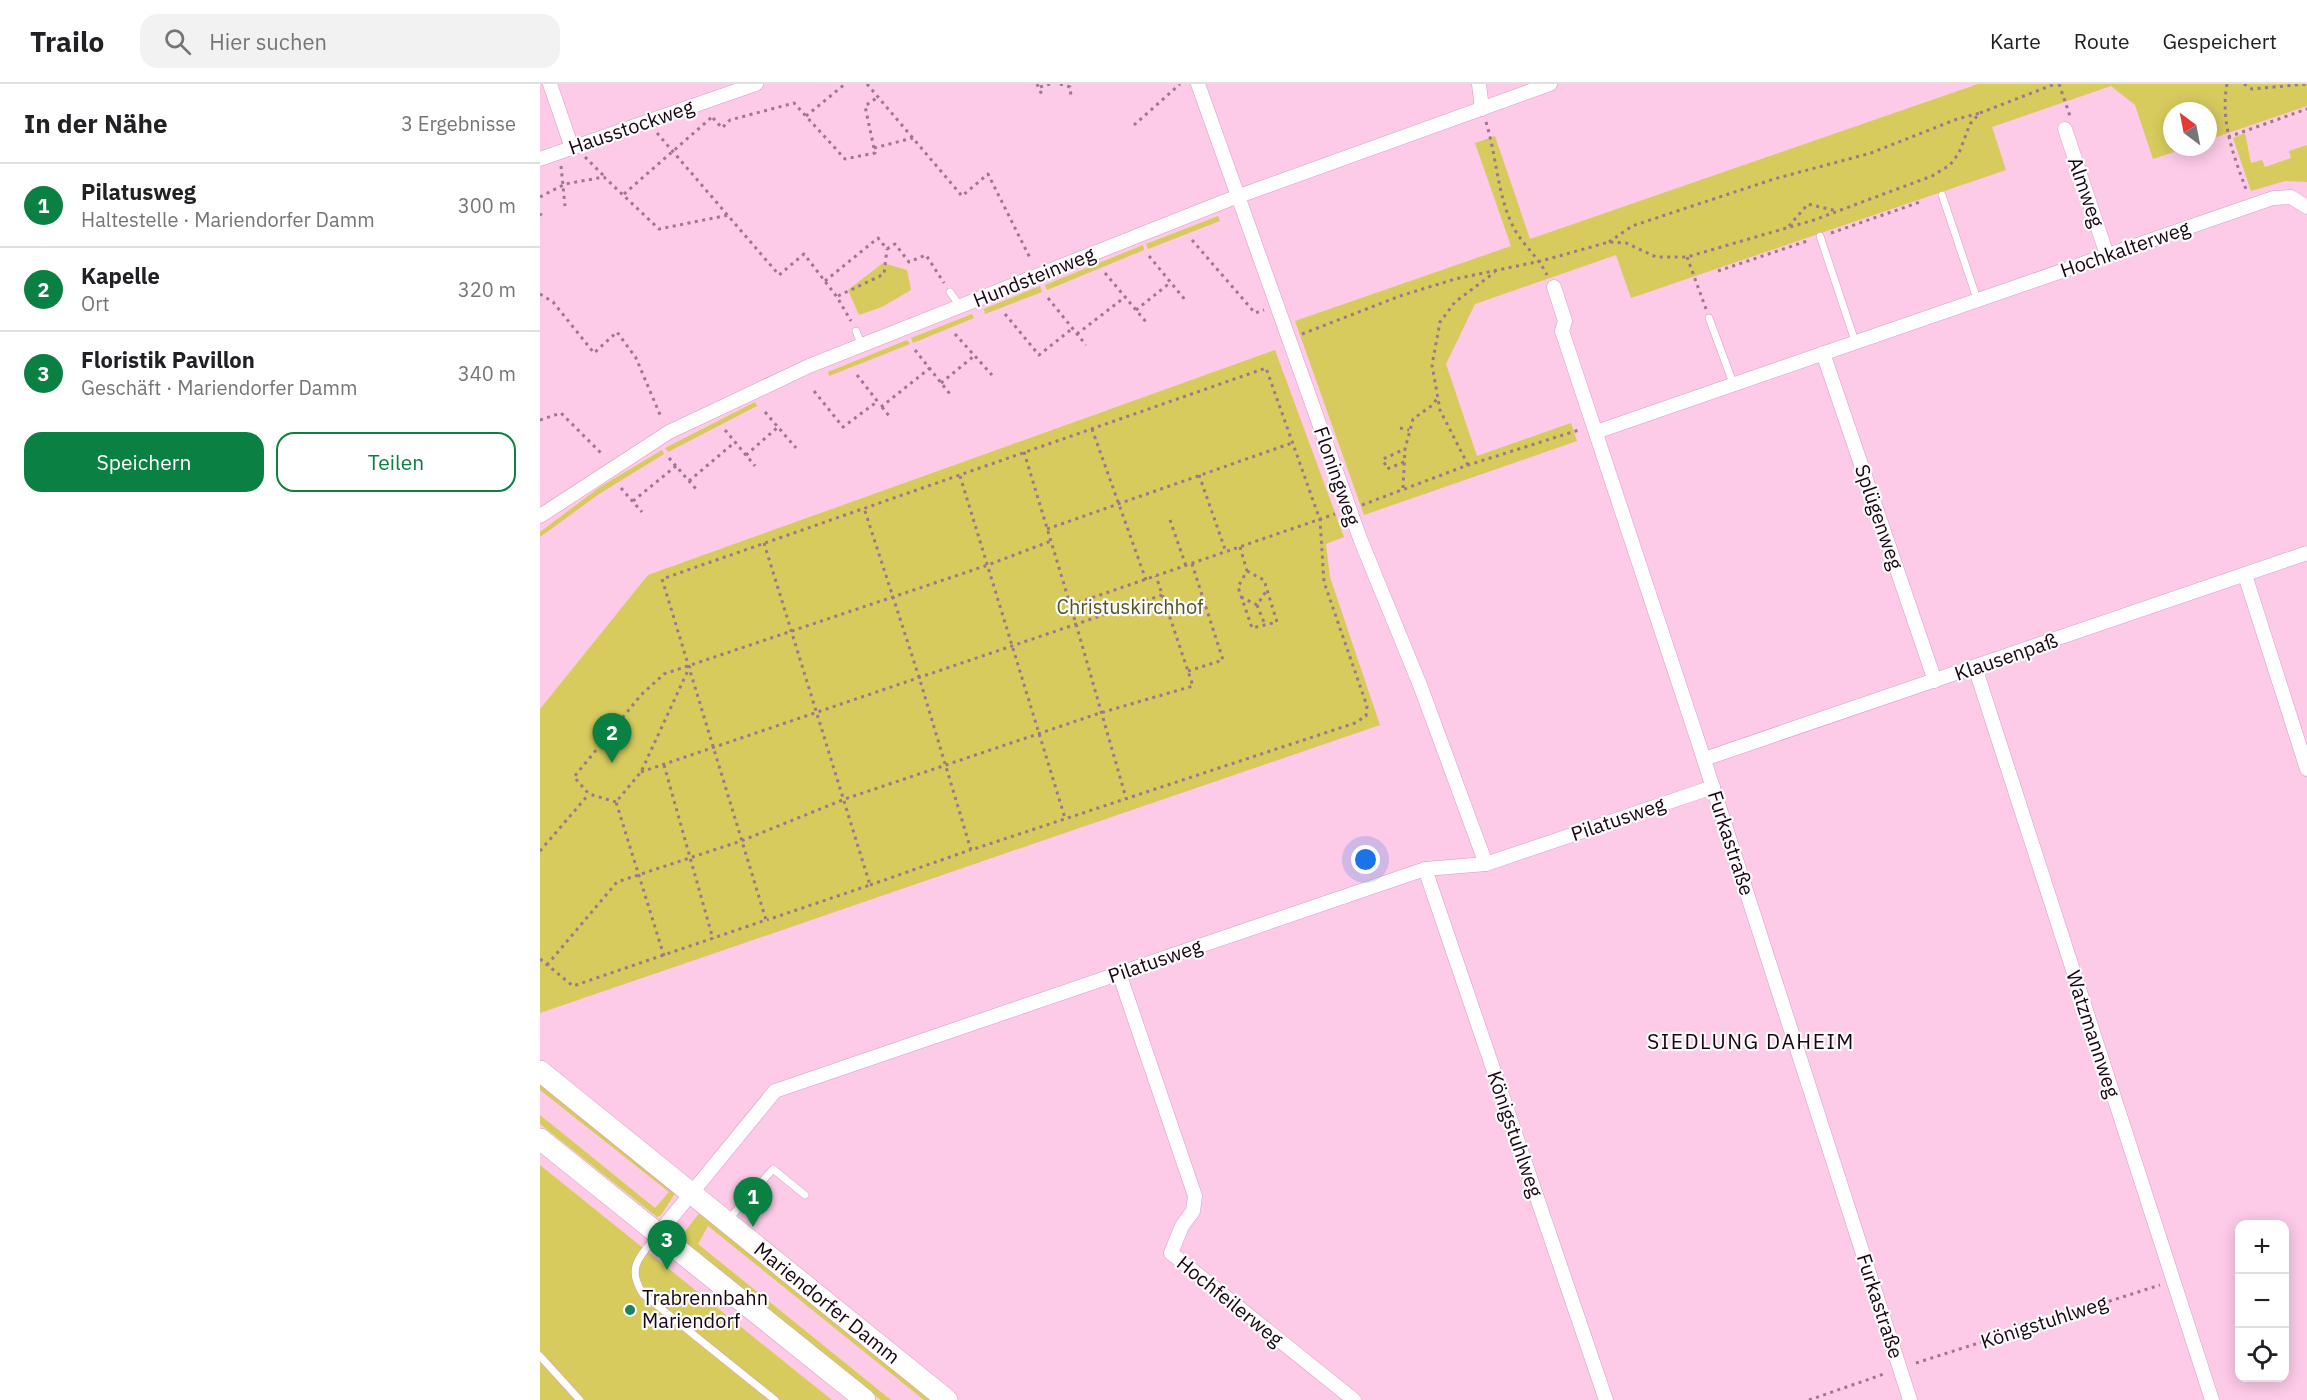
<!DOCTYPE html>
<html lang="de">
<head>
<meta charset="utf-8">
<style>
  :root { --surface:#fff; --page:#f2f2f2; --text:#202124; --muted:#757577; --line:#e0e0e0; --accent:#0b8043 }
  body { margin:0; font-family:"IBM Plex Sans",sans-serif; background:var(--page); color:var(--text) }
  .controls { position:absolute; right:18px; bottom:18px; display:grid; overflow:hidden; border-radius:12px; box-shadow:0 3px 15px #0003 }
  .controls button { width:54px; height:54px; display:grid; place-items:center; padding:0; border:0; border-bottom:2px solid var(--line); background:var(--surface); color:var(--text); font:30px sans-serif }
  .compass { position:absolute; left:1623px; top:18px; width:54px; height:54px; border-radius:50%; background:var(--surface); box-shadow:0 3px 15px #0003; rotate:328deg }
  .you { position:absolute; left:826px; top:776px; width:21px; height:21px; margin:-15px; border:4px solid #fff; border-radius:50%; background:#1a73e8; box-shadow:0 0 0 9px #1a73e833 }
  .badge { display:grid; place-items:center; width:39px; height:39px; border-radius:50%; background:var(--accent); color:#fff; font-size:20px; font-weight:700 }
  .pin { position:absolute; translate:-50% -50px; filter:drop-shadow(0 2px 3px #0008) }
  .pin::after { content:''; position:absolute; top:32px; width:21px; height:18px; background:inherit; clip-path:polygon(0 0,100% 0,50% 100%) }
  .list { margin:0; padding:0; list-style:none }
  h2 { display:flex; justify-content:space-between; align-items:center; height:78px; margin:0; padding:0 24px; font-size:26px }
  h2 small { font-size:20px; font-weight:400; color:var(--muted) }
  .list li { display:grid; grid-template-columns:39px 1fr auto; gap:18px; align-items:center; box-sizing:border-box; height:84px; padding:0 24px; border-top:2px solid var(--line) }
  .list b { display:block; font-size:22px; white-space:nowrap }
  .list p { margin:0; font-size:20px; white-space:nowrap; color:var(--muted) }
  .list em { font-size:20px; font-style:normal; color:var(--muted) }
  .actions { display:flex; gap:12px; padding:18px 24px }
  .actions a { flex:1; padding:14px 0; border:2px solid var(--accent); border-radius:18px; text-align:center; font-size:21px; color:var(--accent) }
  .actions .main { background:var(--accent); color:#fff }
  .icon { flex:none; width:33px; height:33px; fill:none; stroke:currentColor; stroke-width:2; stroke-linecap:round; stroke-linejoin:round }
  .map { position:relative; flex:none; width:1767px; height:1316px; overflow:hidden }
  header { display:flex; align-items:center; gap:36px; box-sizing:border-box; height:84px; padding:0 30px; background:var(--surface); border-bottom:2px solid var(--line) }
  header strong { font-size:28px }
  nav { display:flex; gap:33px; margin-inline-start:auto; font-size:21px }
  .search { width:420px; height:54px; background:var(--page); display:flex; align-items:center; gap:15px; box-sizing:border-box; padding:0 21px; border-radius:18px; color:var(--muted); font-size:22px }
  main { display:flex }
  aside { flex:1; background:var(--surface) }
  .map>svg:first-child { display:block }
  .green { fill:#d7cb5d }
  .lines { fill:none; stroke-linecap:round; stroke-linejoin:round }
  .service-casing { stroke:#d99cc0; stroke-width:8 }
  .minor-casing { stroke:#d99cc0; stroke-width:15 }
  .primary-casing { stroke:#d99cc0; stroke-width:22 }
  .path { stroke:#9d778d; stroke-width:3; stroke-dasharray:3 4.5; stroke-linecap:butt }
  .service { stroke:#fff; stroke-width:7 }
  .minor { stroke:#fff; stroke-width:14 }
  .primary { stroke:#fff; stroke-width:21 }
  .poi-dot { fill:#1c835d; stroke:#fcfcfc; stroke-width:2 }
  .labels { text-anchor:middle; stroke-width:4.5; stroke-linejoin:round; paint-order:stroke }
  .street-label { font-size:20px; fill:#190512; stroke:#fcfcfc }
  .park-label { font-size:20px; fill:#575224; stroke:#fcfcfc }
  .poi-label { font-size:20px; fill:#190512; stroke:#fcfcfc; text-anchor:start }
  .neighbourhood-label { font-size:21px; letter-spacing:1.5px; fill:#190512; stroke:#fcfcfc }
</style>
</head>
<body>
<header>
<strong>Trailo</strong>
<div class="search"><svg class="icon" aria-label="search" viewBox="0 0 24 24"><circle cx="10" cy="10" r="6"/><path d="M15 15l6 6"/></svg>Hier suchen</div>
<nav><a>Karte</a><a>Route</a><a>Gespeichert</a></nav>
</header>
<main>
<aside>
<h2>In der Nähe<small>3 Ergebnisse</small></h2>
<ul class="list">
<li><span class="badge">1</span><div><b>Pilatusweg</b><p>Haltestelle · Mariendorfer Damm</p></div><em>300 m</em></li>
<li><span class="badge">2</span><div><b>Kapelle</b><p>Ort</p></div><em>320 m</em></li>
<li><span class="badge">3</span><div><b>Floristik Pavillon</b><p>Geschäft · Mariendorfer Damm</p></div><em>340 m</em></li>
</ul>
<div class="actions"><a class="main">Speichern</a><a>Teilen</a></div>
</aside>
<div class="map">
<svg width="1767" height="1316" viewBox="0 0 1767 1316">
  <rect width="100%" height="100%" fill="#fdcae7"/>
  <!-- green -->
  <g class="green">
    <polygon points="1438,0 1767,0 1767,22 1668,56 1668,27 1632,27 1632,63 1649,63 1613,75 1595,21 1571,2 1452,43 1466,86 1091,214 1076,171 935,220 906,280 937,372 1031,339 1037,357 824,431 755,237 971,162 935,59 955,52 990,155"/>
    <polygon points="1705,49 1711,79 1722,76 1725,83 1751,74 1749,67 1767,61 1767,98 1745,97 1711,107 1693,54"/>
    <polygon points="678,132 680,137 608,165 606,160"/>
    <polygon points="603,161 604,166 507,206 505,201"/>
    <polygon points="343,179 367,186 371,206 342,223 319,231 308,206"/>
    <polygon points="500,202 502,208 445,230 444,225"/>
    <polygon points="432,230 434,234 373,259 371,254"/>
    <polygon points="367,256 370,260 289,292 288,288"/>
    <polygon points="735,266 804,453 786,460 790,493 840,641 0,929 0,625 108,491"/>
    <polygon points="215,318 217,322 128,368 125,364"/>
    <polygon points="122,366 124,370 59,410 0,453 0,448 60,403"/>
    <polygon points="0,998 136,1108 121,1131 117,1133 0,1040 0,1031 115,1124 129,1108 0,1006"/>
    <polygon points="0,1081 257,1288 292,1316 0,1316"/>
    <polygon points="160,1128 392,1316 384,1316 168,1142 158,1160 351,1316 341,1316 140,1154"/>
  </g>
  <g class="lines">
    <!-- service casing -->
    <g class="service-casing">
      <g id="service">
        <polyline points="1402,111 1437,215"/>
        <polyline points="1280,152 1315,257"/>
        <polyline points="410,208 420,222"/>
        <polyline points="1169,234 1193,299"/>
        <polyline points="316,247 322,262"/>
        <polyline points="188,1136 233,1085 265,1111"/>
        <path d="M117 1152C99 1173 86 1184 103 1210L235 1316"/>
        <polyline points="0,1272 40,1316"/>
      </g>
    </g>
    <!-- minor casing -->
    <g class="minor-casing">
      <g id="minor">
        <polyline points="10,0 32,64"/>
        <polyline points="658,0 821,457 880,601 946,780"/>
        <polyline points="939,0 942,25"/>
        <polyline points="1525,45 1567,171"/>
        <polyline points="0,75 216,0"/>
        <polyline points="1014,203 1025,237 1022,247 1156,651 1370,1316"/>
        <polyline points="1283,269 1395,597"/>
        <polyline points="1056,348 1733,114 1751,113 1767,123"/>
        <polyline points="0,432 129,348 269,282 688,116 1010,0"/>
        <polyline points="1705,491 1767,685"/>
        <polyline points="1435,583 1672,1316"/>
        <polyline points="1164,675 1767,469"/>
        <polyline points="885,785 1066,1316"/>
        <polyline points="579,889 655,1112 653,1127 642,1142 631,1169 814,1316"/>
        <polyline points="118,1150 235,1007 885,785 946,780 1173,703"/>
      </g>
    </g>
    <!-- primary casing -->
    <g class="primary-casing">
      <g id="primary">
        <path id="s1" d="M0 987 407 1316"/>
        <polyline points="0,1055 325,1316"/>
      </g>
    </g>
    <!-- path -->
    <g class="path">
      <polyline points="327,0 422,112 448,90 491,176"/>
      <polyline points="497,0 503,13"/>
      <polyline points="520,0 530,3 531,12"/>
      <polyline points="1519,0 1530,32"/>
      <path d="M1687 0C1680 39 1694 72 1707 108"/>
      <polyline points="1704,0 1712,5 1767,0"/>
      <polyline points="500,3 510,0"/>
      <polyline points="266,32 305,0"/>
      <polyline points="173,34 182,44 190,36 254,19 305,75 335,69 325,22 338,13"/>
      <path d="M946 38C957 73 957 113 975 146 984 162 999 174 1007 191"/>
      <polyline points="594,41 640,0"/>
      <polyline points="117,49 239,191 264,170 297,213 311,237"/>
      <polyline points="1688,53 1767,25"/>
      <polyline points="334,64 373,54"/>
      <polyline points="45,73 64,92"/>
      <polyline points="21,82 25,122"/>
      <polyline points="84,110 172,33"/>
      <polyline points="0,113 25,100 64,93 119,145 189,131"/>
      <polyline points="0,130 2,131"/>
      <polyline points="1249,142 1268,120 1297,127"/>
      <polyline points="1291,149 1380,118"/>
      <polyline points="652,156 715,229 724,226"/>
      <polyline points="1069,158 1092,142 1234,95 1331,69 1417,35 1440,29"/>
      <polyline points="609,172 646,217"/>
      <polyline points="1147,173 1166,225"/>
      <polyline points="1178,187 1270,156"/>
      <polyline points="565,189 606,238"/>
      <polyline points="285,197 338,154 347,165 355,160 369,178 386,171 404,199"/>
      <polyline points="0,210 13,218 54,269 77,248 96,274 121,333"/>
      <polyline points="298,212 344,190 347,165"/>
      <polyline points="508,214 546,261"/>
      <polyline points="596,226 631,198"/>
      <polyline points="465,230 499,271 533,244"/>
      <polyline points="415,250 452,291"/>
      <polyline points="537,250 585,213"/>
      <polyline points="762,250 860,212 915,195 1001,177 1069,158 1086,159 1116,173 1147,173 1274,136 1392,92 1410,81 1419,69 1430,40 1440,29 1515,0"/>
      <polyline points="375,266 410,310"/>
      <polyline points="317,291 338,318"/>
      <polyline points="401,299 434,272"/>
      <polyline points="274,307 303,343 338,317"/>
      <polyline points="341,323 390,284"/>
      <polyline points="342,323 350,333"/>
      <polyline points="225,328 256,364"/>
      <polyline points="0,336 21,329 61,369"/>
      <polyline points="860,344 869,346"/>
      <polyline points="552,345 606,496"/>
      <polyline points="185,346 215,382"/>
      <polyline points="484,368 536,540 586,714"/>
      <polyline points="206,371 238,343"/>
      <polyline points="129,374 156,405"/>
      <polyline points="864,378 847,385 843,375 865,365"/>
      <polyline points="928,381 900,326 892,281 900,238 915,218 955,188"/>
      <polyline points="659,391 686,468"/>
      <polyline points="420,392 525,734"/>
      <polyline points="149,397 195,358"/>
      <polyline points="81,404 102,428"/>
      <polyline points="863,404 865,365 873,335 891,322 897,315"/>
      <polyline points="93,417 136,382"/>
      <polyline points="822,421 928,381 1039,346"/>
      <polyline points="630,436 646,482"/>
      <polyline points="507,445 752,359"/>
      <polyline points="224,459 330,801 227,836"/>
      <polyline points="700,463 707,487 698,503 712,544 737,538 724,496 707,487"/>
      <polyline points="701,513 717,521 727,506"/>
      <polyline points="531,521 795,430"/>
      <polyline points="717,521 725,541"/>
      <polyline points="648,587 683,576 652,480"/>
      <polyline points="124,681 173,855"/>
      <polyline points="101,688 622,511"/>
      <polyline points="76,718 49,710 34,693 101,611 124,590 448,481 511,457"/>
      <polyline points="0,767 49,710"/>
      <polyline points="330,801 430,766"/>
      <polyline points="124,872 76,718 101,688 150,582"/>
      <polyline points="0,875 33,902 226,836 122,495 726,284 780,436 784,498 827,622 826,632 815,639 431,766 379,593 324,424"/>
      <polyline points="7,881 77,798 201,757 305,715 560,629 653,602 616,492"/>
      <polyline points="1376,1279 1620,1201"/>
      <polyline points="1269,1316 1344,1290"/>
    </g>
    <!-- service -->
    <use href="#service" class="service"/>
    <!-- minor -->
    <use href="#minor" class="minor"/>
    <!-- primary -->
    <use href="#primary" class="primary"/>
  </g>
  <!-- markers -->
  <circle class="poi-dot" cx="90" cy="1226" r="6"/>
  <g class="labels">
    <!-- street labels -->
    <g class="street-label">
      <text transform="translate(91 43) rotate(-19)" y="7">Hausstockweg</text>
      <text transform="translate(1546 108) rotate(71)" y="7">Almweg</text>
      <text transform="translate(1585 165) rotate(-19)" y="7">Hochkalterweg</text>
      <text transform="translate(494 193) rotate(-22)" y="7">Hundsteinweg</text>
      <text transform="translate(797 392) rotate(71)" y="7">Floningweg</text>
      <text transform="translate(1339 433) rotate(71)" y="7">Splügenweg</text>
      <text transform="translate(1466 573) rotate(-19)" y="7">Klausenpaß</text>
      <text transform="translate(1078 735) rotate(-19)" y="7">Pilatusweg</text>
      <text transform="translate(1191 759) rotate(72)" y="7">Furkastraße</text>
      <text transform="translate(615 877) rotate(-19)" y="7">Pilatusweg</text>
      <text transform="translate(1553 950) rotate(72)" y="7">Watzmannweg</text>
      <text transform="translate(975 1050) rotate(71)" y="7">Königstuhlweg</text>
      <text transform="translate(690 1217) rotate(39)" y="7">Hochfeilerweg</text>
      <text dy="7" stroke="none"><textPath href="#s1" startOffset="369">Mariendorfer Damm</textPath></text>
      <text transform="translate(1340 1222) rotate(72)" y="7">Furkastraße</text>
      <text transform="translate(1504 1238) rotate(-18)" y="7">Königstuhlweg</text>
    </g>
    <!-- park labels -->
    <g class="park-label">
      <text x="590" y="530">Christuskirchhof</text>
    </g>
    <!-- poi labels -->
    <g class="poi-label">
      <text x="102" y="1221">Trabrennbahn<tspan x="102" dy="23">Mariendorf</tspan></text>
    </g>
    <!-- neighbourhood labels -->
    <g class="neighbourhood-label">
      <text x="1211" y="965">SIEDLUNG DAHEIM</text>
    </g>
  </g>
</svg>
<div class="controls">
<button>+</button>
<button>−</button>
<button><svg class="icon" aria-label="locate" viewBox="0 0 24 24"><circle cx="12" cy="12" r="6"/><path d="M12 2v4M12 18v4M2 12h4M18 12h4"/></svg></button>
</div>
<svg class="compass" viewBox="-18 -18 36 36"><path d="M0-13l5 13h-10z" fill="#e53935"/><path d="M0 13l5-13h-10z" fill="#757577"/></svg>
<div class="you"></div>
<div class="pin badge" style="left:213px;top:1143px">1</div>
<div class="pin badge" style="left:72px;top:679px">2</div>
<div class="pin badge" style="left:127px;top:1186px">3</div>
</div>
</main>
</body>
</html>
